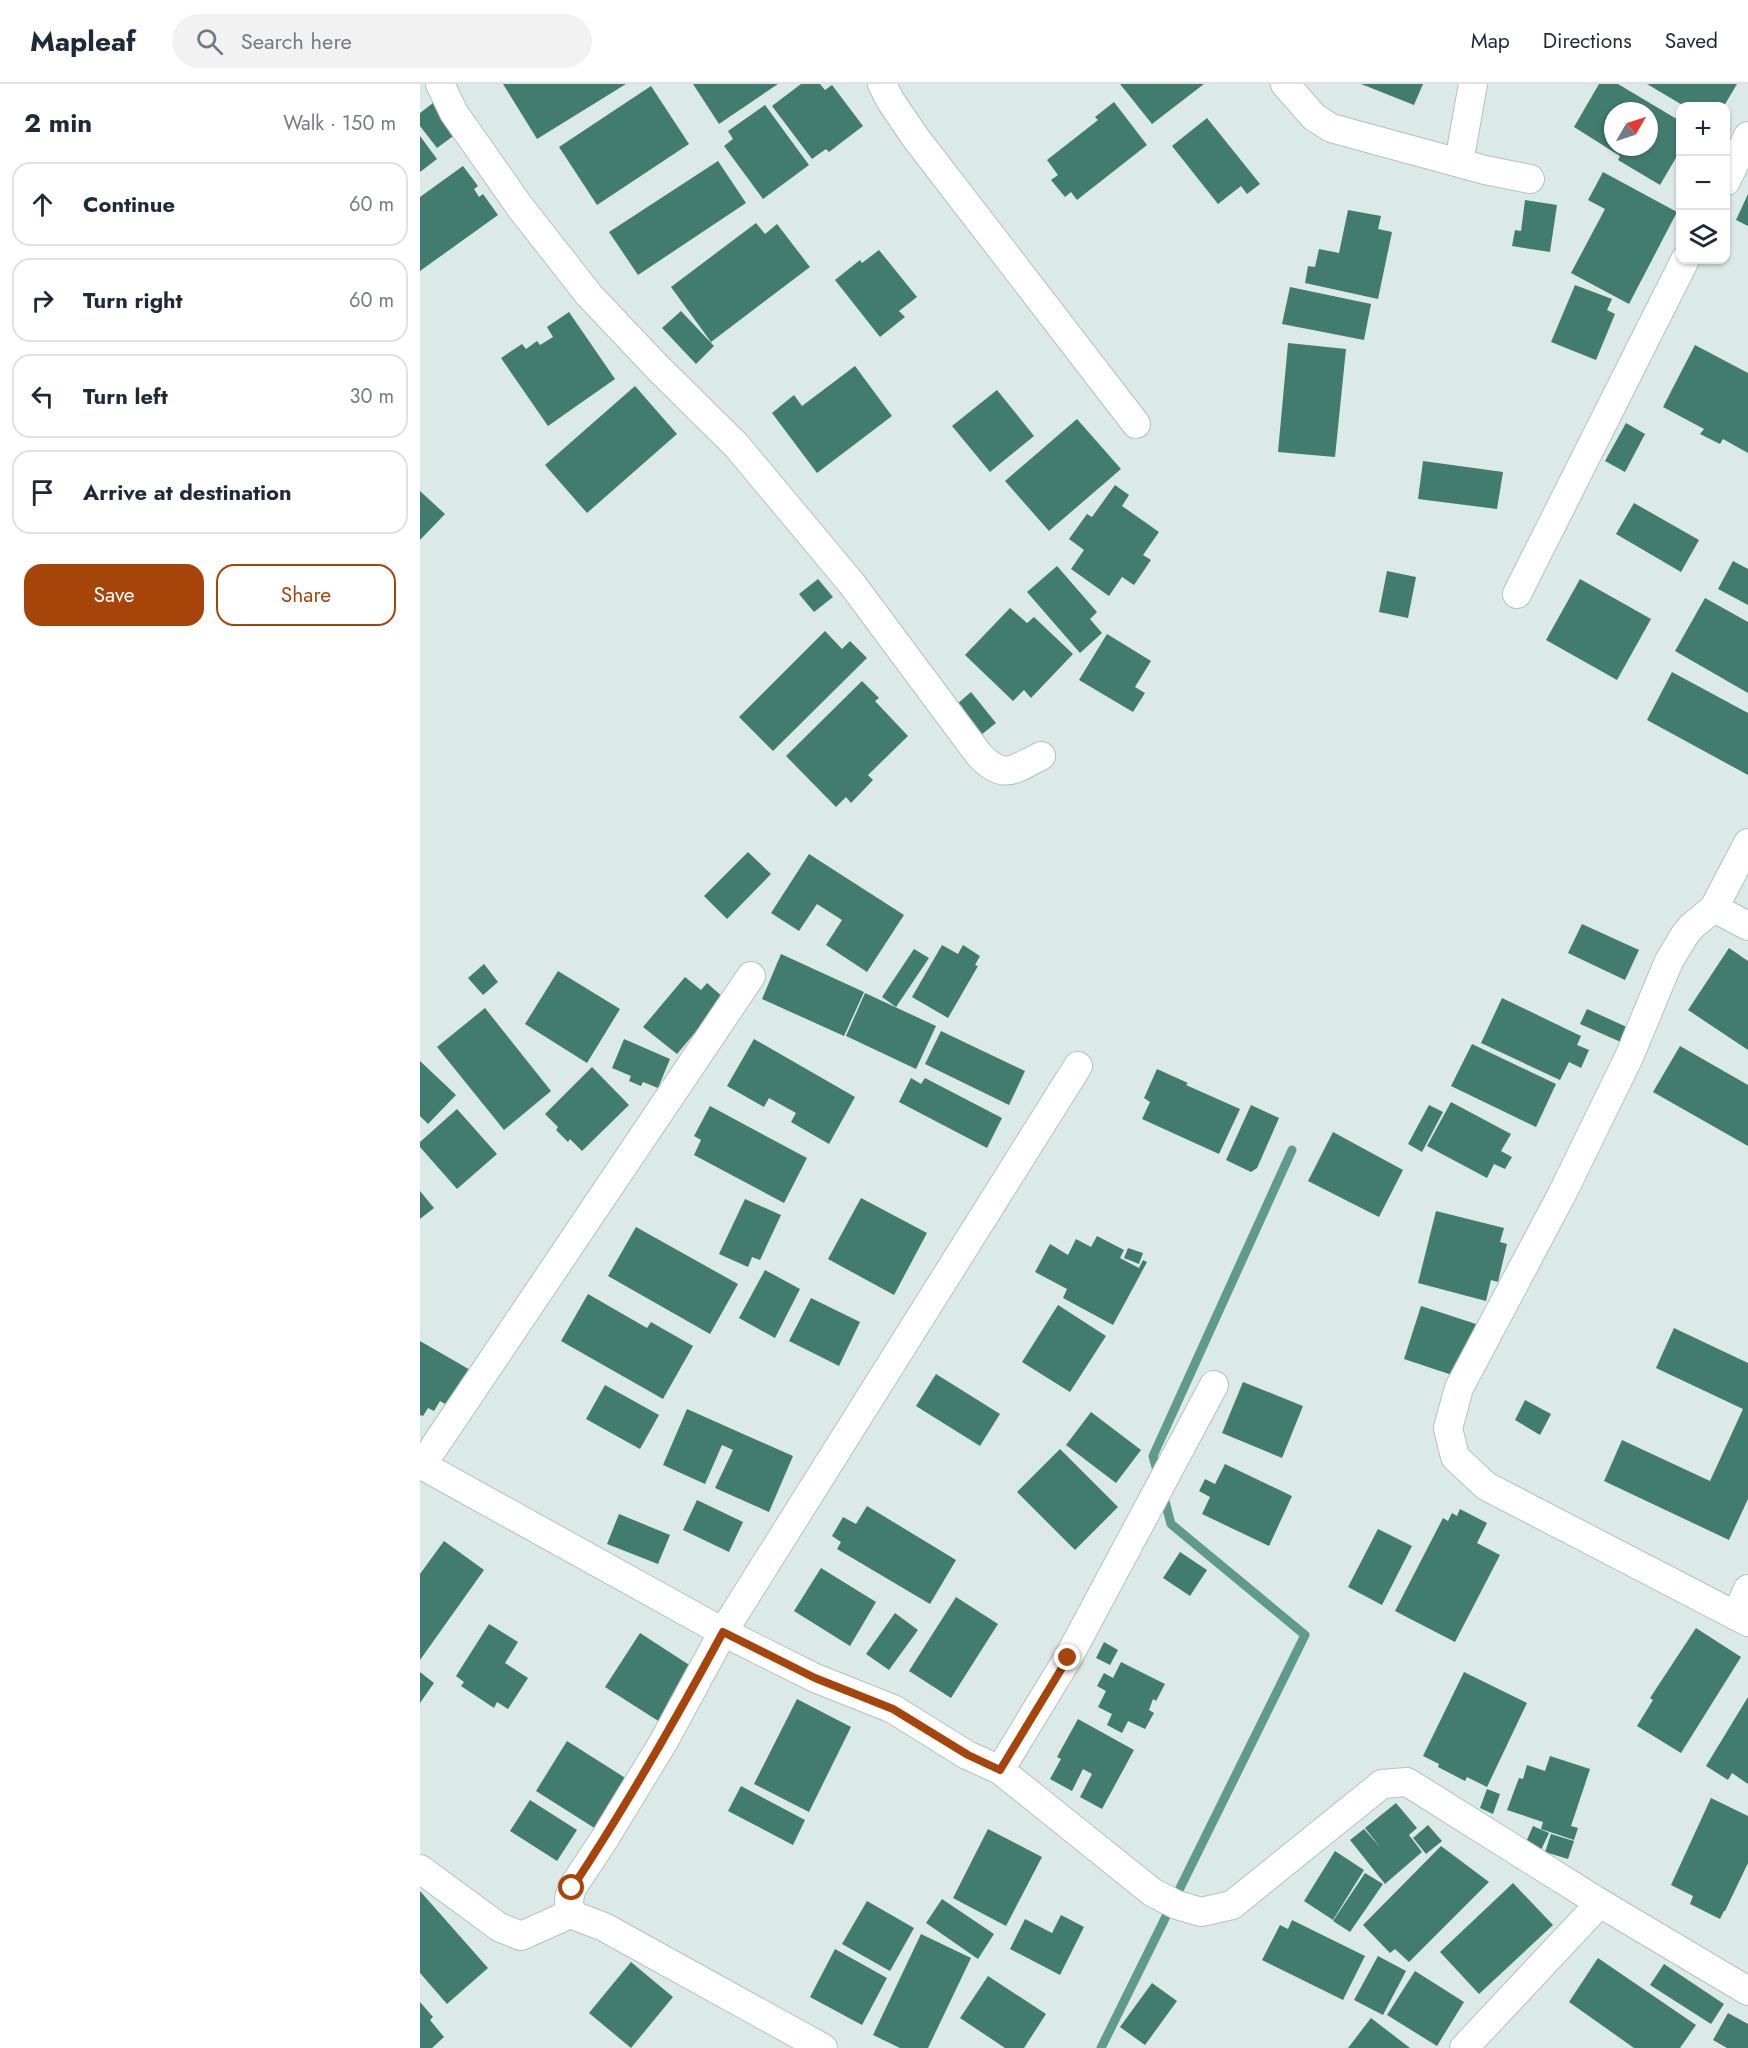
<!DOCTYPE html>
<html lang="en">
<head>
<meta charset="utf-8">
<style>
  :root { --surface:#fff; --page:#f2f2f3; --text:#1f2937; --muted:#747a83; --line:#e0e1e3; --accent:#a7440a }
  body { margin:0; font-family:Jost,sans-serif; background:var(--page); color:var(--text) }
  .controls { position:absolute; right:18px; top:18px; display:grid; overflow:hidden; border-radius:12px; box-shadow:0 2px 4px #0004 }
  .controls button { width:54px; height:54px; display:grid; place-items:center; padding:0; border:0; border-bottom:2px solid var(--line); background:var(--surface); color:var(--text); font:30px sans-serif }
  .compass { position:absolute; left:1184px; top:18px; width:54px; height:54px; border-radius:50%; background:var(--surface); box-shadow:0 2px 4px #0004; rotate:51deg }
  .stop { position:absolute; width:18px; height:18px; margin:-14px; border:4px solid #a7440a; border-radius:50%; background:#fff }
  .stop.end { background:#a7440a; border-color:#fff; box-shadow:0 2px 6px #0008 }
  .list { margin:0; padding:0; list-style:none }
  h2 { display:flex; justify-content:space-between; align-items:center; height:78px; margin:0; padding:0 24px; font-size:26px }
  h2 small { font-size:20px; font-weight:400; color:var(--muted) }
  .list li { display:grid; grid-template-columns:39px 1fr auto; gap:18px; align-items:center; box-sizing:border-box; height:84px; margin:0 12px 12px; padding:0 12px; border:2px solid var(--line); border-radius:18px }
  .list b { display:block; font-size:22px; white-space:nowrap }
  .list em { font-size:20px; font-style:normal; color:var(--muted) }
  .actions { display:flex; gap:12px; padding:18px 24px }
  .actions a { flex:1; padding:14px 0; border:2px solid var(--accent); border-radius:18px; text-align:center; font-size:21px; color:var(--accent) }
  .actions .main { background:var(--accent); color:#fff }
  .icon { flex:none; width:33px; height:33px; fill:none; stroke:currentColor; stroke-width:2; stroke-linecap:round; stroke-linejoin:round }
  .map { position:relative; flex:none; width:1328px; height:1964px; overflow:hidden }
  header { display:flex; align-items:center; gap:36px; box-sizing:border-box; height:84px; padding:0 30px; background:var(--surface); border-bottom:2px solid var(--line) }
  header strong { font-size:28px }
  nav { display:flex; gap:33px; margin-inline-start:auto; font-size:21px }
  .search { width:420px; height:54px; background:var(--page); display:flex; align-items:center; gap:15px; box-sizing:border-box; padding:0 21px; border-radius:33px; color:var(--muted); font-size:22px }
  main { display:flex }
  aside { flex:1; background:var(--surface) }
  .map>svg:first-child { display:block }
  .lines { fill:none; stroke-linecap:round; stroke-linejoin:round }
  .stream { stroke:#609a8c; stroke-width:9 }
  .building { fill:#427c6f; fill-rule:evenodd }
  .minor-casing { stroke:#b4c2be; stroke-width:30 }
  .minor { stroke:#fff; stroke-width:28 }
  .route { stroke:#a7440a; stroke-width:8 }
</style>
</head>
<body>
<header>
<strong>Mapleaf</strong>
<div class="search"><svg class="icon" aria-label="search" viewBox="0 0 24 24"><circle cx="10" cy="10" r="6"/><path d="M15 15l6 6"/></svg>Search here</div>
<nav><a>Map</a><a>Directions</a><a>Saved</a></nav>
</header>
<main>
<aside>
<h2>2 min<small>Walk · 150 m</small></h2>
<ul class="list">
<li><svg class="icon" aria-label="ahead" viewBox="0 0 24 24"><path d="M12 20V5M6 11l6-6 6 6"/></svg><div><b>Continue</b></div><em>60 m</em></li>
<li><svg class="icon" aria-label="right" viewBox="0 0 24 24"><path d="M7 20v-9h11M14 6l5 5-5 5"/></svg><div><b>Turn right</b></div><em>60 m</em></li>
<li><svg class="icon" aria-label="left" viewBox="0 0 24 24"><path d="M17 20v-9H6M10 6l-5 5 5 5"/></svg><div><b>Turn left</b></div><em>30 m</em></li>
<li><svg class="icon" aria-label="arrive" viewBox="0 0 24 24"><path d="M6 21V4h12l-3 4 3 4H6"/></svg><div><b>Arrive at destination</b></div></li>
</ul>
<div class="actions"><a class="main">Save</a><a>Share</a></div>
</aside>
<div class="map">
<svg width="1328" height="1964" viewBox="0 0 1328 1964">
  <rect width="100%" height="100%" fill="#dbeae6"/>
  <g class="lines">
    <!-- stream -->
    <g class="stream">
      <polyline points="738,1390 733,1372 872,1066"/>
      <polyline points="681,1964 885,1551 751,1440 743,1410"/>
    </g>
  </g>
  <!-- building -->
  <g class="building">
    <polygon points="83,0 206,0 117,55"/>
    <polygon points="273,0 358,0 299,40"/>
    <polygon points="381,0 400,0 405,6 412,1 443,42 409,68 406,65 392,75 352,22"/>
    <polygon points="700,0 784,0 732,40"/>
    <polygon points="941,0 1003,0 994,21"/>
    <path d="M1179 0H1198L1260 37V67L1240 101 1198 76 1200 72 1154 43ZM1193 27H1229V63H1193Z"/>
    <polygon points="1227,0 1317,0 1304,22 1264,22"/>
    <polygon points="231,2 269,60 177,121 139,63"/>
    <polygon points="694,18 727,61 657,116 651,108 645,113 631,96 638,91 627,76 678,36 675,33"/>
    <polygon points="13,19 36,50 17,64 0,42 0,29"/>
    <polygon points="345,21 389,81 343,115 304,62 313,55 308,47"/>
    <polygon points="787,34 840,100 827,110 821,102 798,120 752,62"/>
    <polygon points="0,52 17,75 0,88"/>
    <polygon points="298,77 326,119 218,191 189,148"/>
    <polygon points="43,82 58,102 54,105 59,113 63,110 78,131 0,187 0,113"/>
    <polygon points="1183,88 1257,128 1209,220 1151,189 1185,125 1168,116"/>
    <polygon points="1328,110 1328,142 1316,136"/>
    <polygon points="1105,116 1137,121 1130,168 1092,162 1095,146 1101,147"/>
    <polygon points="928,126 961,132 958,145 972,148 958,215 885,199 888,182 895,183 899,165 919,169"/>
    <polygon points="336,139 345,150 357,140 390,183 291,258 251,203"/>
    <polygon points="459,166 497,213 479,227 485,233 460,253 415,196 440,176 442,179"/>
    <polygon points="1155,201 1192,215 1187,226 1195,230 1176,276 1131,258"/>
    <polygon points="870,203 951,220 944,256 862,240"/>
    <polygon points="261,227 294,262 276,280 242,244"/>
    <polygon points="149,228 195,295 128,342 81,274 102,260 106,265 117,257 120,261 133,253 127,243"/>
    <polygon points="868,259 926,265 915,373 858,368"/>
    <polygon points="1275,261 1328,289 1328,369 1303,355 1300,360 1280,350 1284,345 1243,323"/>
    <polygon points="435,282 472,332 397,389 352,329 374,311 382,322"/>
    <polygon points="215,302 257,350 167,429 125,381"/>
    <polygon points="577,306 614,352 570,388 532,342"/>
    <polygon points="657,335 701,385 629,447 585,397"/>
    <polygon points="1206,339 1225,350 1205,388 1185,377"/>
    <polygon points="1003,377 1083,388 1077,425 998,415"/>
    <polygon points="695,401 709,411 702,422 739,448 723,471 731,476 714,501 702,493 689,512 651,485 664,466 649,455 667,430 672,433"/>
    <polygon points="0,407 25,430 0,456"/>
    <polygon points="1214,419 1279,456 1261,488 1196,450"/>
    <polygon points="1313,477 1328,485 1328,521 1298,505"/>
    <polygon points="637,482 677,528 670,535 682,549 660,569 607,508"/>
    <polygon points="967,487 996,493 988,534 959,528"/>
    <polygon points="398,495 413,513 394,528 379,510"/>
    <polygon points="1160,495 1231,535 1197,596 1126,556"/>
    <polygon points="1285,514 1328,538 1328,609 1255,567"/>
    <polygon points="590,524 607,539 614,533 653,570 611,614 604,606 593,617 545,571"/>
    <polygon points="405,547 422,565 430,557 447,574 353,667 319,633"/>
    <polygon points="687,550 731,577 715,603 725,609 713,628 659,596"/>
    <polygon points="1252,588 1328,629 1328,691 1227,636"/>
    <polygon points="442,597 459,614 455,617 488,652 448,691 453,696 431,719 426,713 416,723 366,672"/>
    <polygon points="551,608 576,639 561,651 536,621"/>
    <polygon points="328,768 351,790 307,835 284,812"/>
    <polygon points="389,770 484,831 447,888 406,861 422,836 397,820 379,847 351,829"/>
    <polygon points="1162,840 1219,866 1205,896 1148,869"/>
    <polygon points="522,861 538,870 543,861 560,872 555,881 558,882 528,934 492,913"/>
    <polygon points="1309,864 1328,877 1328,966 1268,926"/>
    <polygon points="494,865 509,874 476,923 462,913"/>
    <polygon points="361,870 444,908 424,952 342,915"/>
    <polygon points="64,880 78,898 63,911 48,894"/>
    <polygon points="138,887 200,925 167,979 105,940"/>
    <polygon points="265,893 281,906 287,899 304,914 257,970 223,943"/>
    <polygon points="445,909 516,942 496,985 426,952"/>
    <polygon points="1082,914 1161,952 1157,961 1169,966 1161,984 1149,978 1140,996 1061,959"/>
    <polygon points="65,924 131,1007 84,1046 17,963"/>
    <polygon points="1167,925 1209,944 1203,959 1160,940"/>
    <polygon points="521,947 605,987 589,1021 505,980"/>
    <polygon points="204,955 250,975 238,1004 223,998 221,1002 209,997 211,992 192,984"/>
    <polygon points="334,955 435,1013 409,1060 371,1038 376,1029 349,1014 344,1023 307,1002"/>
    <polygon points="1052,960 1136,1000 1116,1043 1031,1002"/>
    <polygon points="1260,962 1328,1001 1328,1062 1233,1008"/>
    <polygon points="0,977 36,1011 8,1040 0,1032"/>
    <polygon points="172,983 209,1021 162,1067 150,1055 148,1058 136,1046 138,1043 125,1030"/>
    <polygon points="737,985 768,999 766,1001 820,1025 799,1070 722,1035 730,1018 724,1014"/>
    <polygon points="491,994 501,1000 505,994 582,1034 567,1064 479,1018"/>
    <polygon points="1031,1018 1091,1050 1081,1067 1092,1073 1085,1085 1074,1080 1067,1094 1007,1062"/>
    <polygon points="831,1021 859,1034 837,1084 831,1088 806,1076"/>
    <polygon points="1009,1021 1023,1028 1002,1068 988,1060"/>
    <polygon points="290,1022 387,1074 364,1119 274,1071 281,1056 274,1052"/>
    <polygon points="37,1025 77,1070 37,1105 0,1063 0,1058"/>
    <polygon points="913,1048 983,1086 959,1133 888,1097"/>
    <polygon points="0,1107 14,1124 0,1135"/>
    <polygon points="441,1114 507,1149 474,1211 408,1175"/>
    <polygon points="325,1115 361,1131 340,1176 332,1173 328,1183 299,1170"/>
    <polygon points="1016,1127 1084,1144 1080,1158 1087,1160 1078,1198 1071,1196 1066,1217 998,1199"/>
    <polygon points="216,1143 318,1200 290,1250 188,1192"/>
    <polygon points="677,1152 704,1166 700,1174 719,1184 723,1176 727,1178 693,1241 643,1214 647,1205 615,1188 630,1160 648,1171 656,1155 671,1163"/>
    <polygon points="708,1164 723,1169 719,1180 704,1174"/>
    <polygon points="345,1186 380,1205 355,1254 319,1234"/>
    <polygon points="168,1210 227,1244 231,1238 273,1262 243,1315 141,1257"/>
    <polygon points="391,1214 440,1238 419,1282 369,1257"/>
    <polygon points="638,1221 686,1252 650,1308 602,1278"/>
    <polygon points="1001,1222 1056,1240 1038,1293 984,1275"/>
    <polygon points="1254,1244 1328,1279 1328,1415 1309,1456 1184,1397 1202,1356 1290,1397 1323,1325 1236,1284"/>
    <polygon points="0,1257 52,1287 32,1324 20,1317 14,1327 8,1324 3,1332 0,1331"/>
    <polygon points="516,1290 580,1330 560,1362 496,1322"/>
    <polygon points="823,1298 883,1322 862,1374 802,1349"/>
    <polygon points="185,1301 239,1331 220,1365 166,1335"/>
    <polygon points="1105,1316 1131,1330 1120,1351 1095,1336"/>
    <polygon points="267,1325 373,1372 349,1428 295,1404 313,1366 302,1361 285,1400 243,1381"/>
    <polygon points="671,1328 721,1366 696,1399 646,1361"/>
    <polygon points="640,1365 698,1423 655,1466 597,1408"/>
    <polygon points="805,1380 872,1412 849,1462 782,1430 790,1413 779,1407 785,1395 795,1400"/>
    <polygon points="277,1416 323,1438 309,1468 263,1446"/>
    <polygon points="447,1422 536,1476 510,1520 417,1465 421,1458 412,1452 423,1433 436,1440"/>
    <polygon points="1040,1425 1067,1439 1057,1459 1080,1471 1035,1558 975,1527 1023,1434 1028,1437 1032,1429 1037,1432"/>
    <polygon points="199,1430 250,1451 238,1480 187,1460"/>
    <polygon points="958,1445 992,1462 962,1521 928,1503"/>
    <polygon points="24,1457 64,1486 0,1576 0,1490"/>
    <polygon points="760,1468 787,1486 770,1512 743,1494"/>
    <polygon points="401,1484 456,1518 430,1562 374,1527"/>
    <polygon points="536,1513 578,1540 531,1614 489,1587"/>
    <polygon points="475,1529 498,1546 469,1586 446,1570"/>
    <polygon points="69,1540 98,1558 85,1579 108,1594 88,1625 77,1618 74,1624 41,1602 44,1598 36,1592"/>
    <polygon points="1276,1544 1321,1573 1261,1669 1217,1642 1233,1616 1230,1614"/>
    <polygon points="220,1549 277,1586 243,1640 185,1603"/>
    <polygon points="684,1558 698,1566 690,1581 676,1574"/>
    <polygon points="701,1578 745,1600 736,1617 733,1615 729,1626 734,1629 725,1645 708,1637 702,1649 687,1641 692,1630 678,1623 686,1607 677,1602 684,1589 693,1594"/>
    <polygon points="0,1588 14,1599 0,1619"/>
    <polygon points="1044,1588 1107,1619 1067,1703 1047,1693 1045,1697 1018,1683 1019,1680 1003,1672"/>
    <polygon points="1328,1613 1328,1700 1312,1689 1308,1696 1286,1682"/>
    <polygon points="377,1615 431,1643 389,1728 334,1700"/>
    <polygon points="658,1635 714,1666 682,1725 660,1713 672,1690 663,1685 652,1707 630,1695 641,1675 637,1673"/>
    <polygon points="147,1657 207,1695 176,1745 116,1707"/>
    <polygon points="1130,1672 1170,1685 1151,1742 1158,1744 1154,1756 1121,1745 1123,1738 1087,1726 1099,1694 1103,1695 1107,1681 1125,1687"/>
    <polygon points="321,1702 385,1736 373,1761 308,1727"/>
    <polygon points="1067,1705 1080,1710 1073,1730 1060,1724"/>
    <polygon points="1291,1714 1328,1732 1328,1779 1305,1827 1304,1827 1300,1835 1270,1820 1273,1812 1251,1801"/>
    <polygon points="110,1716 157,1746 137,1777 90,1747"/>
    <polygon points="976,1719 997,1744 989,1751 1002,1768 965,1800 930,1756 944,1745 960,1763 945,1744"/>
    <polygon points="1008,1741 1022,1757 1006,1770 993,1754"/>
    <polygon points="1113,1742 1129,1749 1121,1766 1106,1758"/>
    <polygon points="568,1745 622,1773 586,1842 533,1814"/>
    <polygon points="1131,1750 1154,1757 1148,1775 1125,1768"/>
    <polygon points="1021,1762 1069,1798 989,1878 975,1865 970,1869 943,1841"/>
    <polygon points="915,1767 944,1786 913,1836 884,1817"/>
    <polygon points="945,1789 963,1800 930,1848 913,1837"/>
    <polygon points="1093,1799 1133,1841 1059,1910 1020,1868"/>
    <polygon points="0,1807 68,1884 27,1920 0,1889"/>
    <polygon points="522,1815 574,1850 558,1875 506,1839"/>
    <polygon points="447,1817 494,1844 470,1887 422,1860"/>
    <polygon points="641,1831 664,1843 640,1891 590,1865 605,1835 632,1849"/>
    <polygon points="872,1836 945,1872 923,1916 842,1876 860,1841 868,1845"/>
    <polygon points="501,1850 551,1874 508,1964 480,1964 453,1951"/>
    <polygon points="415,1865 467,1894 442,1941 390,1913"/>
    <polygon points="958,1872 986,1887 963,1931 934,1916"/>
    <polygon points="1178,1874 1276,1941 1260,1964 1214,1964 1149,1918"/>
    <polygon points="211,1878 253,1913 211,1964 169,1929"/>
    <polygon points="1244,1880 1304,1920 1291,1940 1230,1901"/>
    <polygon points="995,1887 1044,1918 1017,1962 967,1931"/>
    <polygon points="568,1892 626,1930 604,1964 585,1964 540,1934"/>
    <polygon points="732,1899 757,1917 725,1961 700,1943"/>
    <polygon points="0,1918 13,1933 10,1936 24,1953 12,1964 0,1964"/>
    <polygon points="1308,1929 1328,1940 1328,1964 1307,1964 1293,1956"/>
    <polygon points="951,1934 990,1964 928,1964"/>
  </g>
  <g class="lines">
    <!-- minor casing -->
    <g class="minor-casing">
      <g id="minor">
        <path d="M20 0 34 29 100 123 169 211 240 286 316 361 432 500 560 672C585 697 594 685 621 672"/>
        <polyline points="462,0 470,16 495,53 716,340"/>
        <polyline points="865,0 894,33 911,44 1065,86 1110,95"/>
        <polyline points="1039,78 1053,0"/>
        <polyline points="1306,97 1328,52"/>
        <polyline points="1097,510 1265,176"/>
        <polyline points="1328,759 1294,824 1271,843 1264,852 1249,877 1209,973 1142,1110 1039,1304 1028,1344 1035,1373 1066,1402 1328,1538"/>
        <polyline points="1294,824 1328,842"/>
        <polyline points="0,1380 303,1548 395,1594 473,1625 547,1671 580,1686 732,1808 757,1821 781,1828 812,1821 962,1700 987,1698 1180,1819 1328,1907"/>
        <polyline points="2,1381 331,892"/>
        <polyline points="1316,1532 1328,1505"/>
        <polyline points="580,1686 648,1574 794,1301"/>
        <polyline points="0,1785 79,1843 101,1852 150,1830 184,1843 403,1964"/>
        <polyline points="150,1830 149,1815 152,1804 185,1754 244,1657 303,1548 658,982"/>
        <polyline points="1044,1964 1180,1819"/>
      </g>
    </g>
    <!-- minor -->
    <use href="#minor" class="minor"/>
  </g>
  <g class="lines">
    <!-- route -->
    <path class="route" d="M152 1804C207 1721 256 1635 303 1548L395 1594 473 1625 548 1671 580 1686 648 1574"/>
  </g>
</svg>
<div class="controls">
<button>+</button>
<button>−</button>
<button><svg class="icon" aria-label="layers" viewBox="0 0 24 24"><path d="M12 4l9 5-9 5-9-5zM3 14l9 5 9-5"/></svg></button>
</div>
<svg class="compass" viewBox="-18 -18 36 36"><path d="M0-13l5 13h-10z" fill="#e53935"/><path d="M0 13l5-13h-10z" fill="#747a83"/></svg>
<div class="stop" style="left:152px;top:1804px"></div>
<div class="stop end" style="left:648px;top:1574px"></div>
</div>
</main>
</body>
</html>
